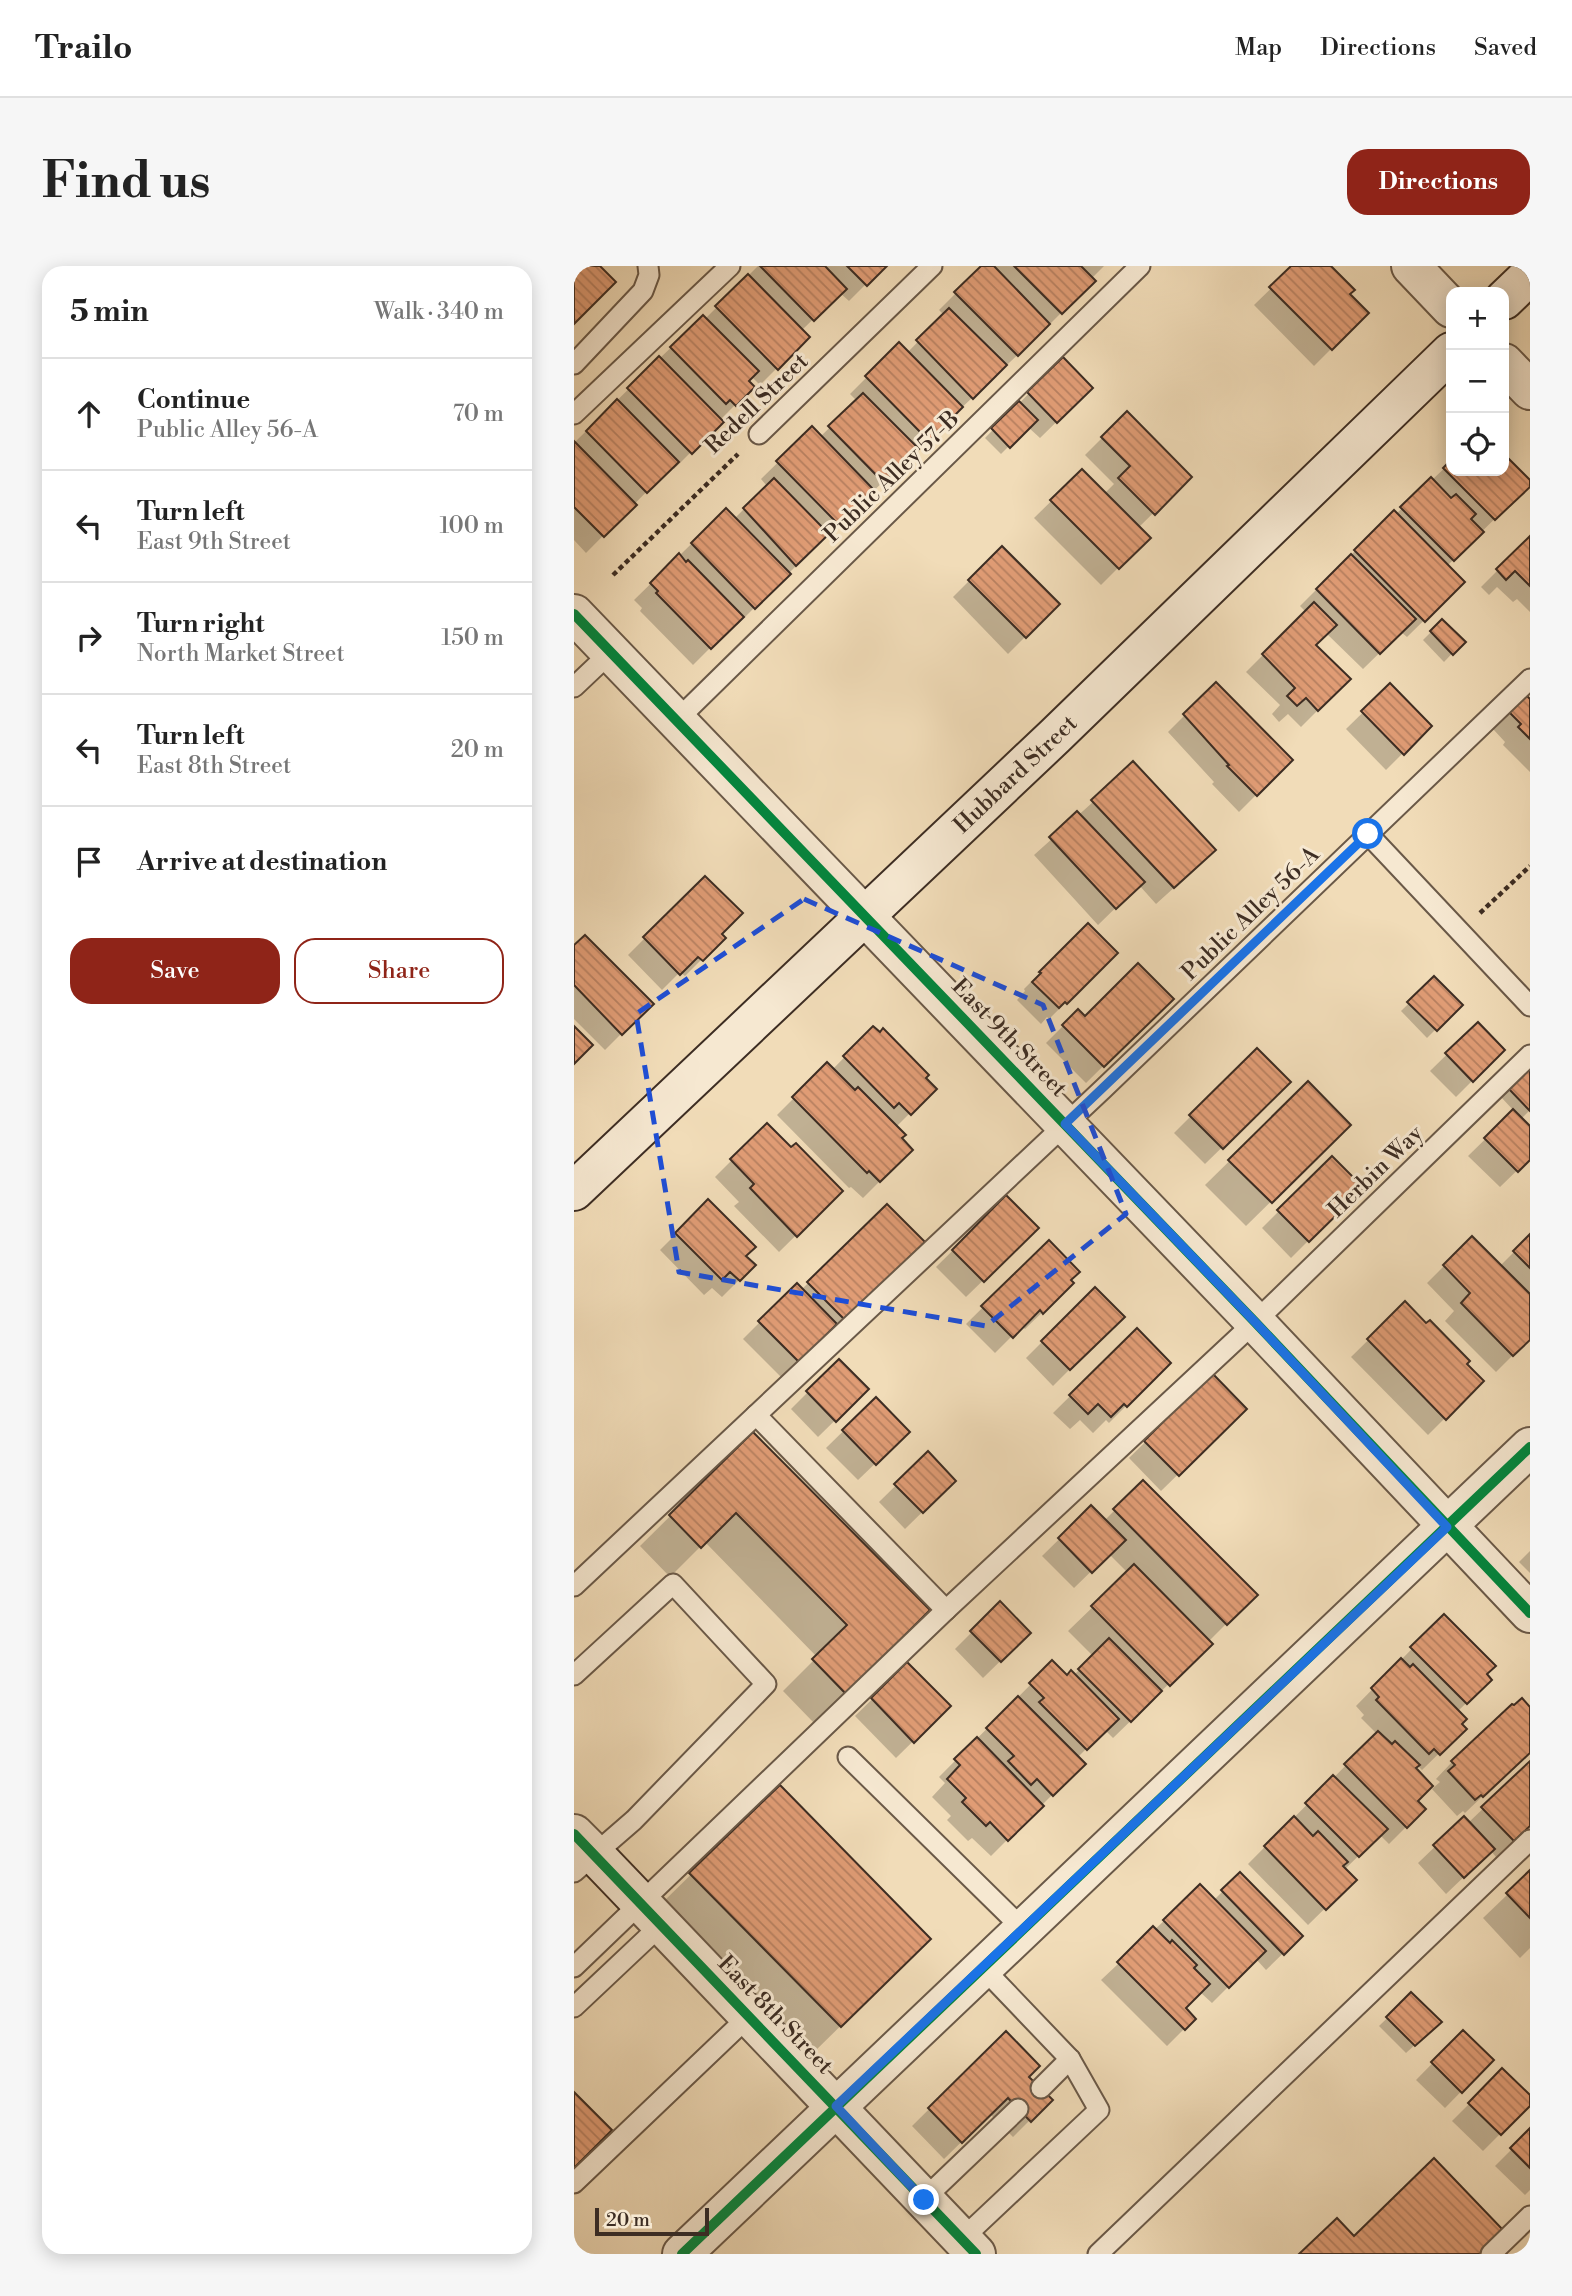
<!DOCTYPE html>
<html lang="en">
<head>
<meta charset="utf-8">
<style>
  :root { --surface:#fff; --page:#f6f6f6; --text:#222; --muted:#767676; --line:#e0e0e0; --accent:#8f2418 }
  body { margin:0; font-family:"Libre Bodoni",serif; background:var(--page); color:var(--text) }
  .controls { position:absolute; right:21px; top:21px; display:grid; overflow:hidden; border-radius:14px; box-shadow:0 4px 18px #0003 }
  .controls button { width:63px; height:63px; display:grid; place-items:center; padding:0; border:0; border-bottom:2px solid var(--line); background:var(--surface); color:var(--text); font:35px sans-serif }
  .scale { position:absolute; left:21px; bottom:18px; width:114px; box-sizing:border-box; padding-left:7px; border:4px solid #3d2d23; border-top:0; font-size:19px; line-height:24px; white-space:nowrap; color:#3d2d23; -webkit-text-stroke:5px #f6e8d1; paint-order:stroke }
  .stop { position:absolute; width:21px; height:21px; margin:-16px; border:5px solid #1a73e8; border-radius:50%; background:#fff }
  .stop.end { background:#1a73e8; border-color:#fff; box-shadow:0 2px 7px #0008 }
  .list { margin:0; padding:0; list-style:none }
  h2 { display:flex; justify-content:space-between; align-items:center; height:91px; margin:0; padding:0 28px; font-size:30px }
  h2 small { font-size:23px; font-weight:400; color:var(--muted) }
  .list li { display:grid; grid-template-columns:46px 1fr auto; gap:21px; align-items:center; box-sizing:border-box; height:112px; padding:0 28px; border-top:2px solid var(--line) }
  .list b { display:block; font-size:26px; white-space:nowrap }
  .list p { margin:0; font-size:23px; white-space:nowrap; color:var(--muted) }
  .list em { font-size:23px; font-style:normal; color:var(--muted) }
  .actions { display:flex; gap:14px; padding:21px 28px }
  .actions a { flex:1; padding:16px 0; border:2px solid var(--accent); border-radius:21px; text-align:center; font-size:24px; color:var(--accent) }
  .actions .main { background:var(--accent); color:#fff }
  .icon { flex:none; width:38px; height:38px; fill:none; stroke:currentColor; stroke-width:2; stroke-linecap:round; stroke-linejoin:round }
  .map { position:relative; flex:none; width:956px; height:1988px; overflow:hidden; border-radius:21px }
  header { display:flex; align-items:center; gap:42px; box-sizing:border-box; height:98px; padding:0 35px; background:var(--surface); border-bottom:2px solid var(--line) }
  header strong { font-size:33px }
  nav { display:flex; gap:38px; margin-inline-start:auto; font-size:24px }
  .intro { display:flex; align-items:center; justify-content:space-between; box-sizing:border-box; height:168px; padding:0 42px }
  h1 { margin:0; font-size:49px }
  .button { padding:18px 32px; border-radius:21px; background:var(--accent); color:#fff; font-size:24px; font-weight:700 }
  main { display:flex; gap:42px; padding:0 42px }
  aside { flex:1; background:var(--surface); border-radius:21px; box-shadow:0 4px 18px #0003 }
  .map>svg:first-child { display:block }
  .shadow { fill:#0003 }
  .building { fill:url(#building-back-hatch); stroke:#3d2d23; stroke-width:2 }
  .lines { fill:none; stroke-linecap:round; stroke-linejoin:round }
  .service-casing { stroke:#6a5948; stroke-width:23 }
  .minor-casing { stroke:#6a5948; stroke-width:42 }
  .tertiary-casing { stroke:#6a5948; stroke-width:42 }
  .secondary-casing { stroke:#3d2d23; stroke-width:42 }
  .path { stroke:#3d2d23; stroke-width:4.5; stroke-dasharray:5 3.5; stroke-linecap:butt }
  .service { stroke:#f6e8d1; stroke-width:19 }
  .minor { stroke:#f6e8d1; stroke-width:38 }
  .tertiary { stroke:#f6e8d1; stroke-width:38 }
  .secondary { stroke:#f6e8d1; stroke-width:38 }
  .cycleway-casing { stroke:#f6e8d1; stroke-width:15 }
  .cycleway { stroke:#00873e; stroke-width:10 }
  .route { stroke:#1a73e8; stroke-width:9 }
  .marked { fill:none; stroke:#1d4ed8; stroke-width:5; stroke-dasharray:14 9; stroke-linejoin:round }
  .labels { text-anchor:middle; stroke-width:6; stroke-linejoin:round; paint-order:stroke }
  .street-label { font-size:23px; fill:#3d2d23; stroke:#f6e8d1 }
</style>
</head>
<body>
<header>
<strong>Trailo</strong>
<nav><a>Map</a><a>Directions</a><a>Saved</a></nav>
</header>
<div class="intro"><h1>Find us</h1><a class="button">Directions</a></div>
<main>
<aside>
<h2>5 min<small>Walk · 340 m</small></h2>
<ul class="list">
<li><svg class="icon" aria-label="ahead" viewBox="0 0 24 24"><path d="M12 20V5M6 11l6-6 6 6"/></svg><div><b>Continue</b><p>Public Alley 56-A</p></div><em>70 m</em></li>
<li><svg class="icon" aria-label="left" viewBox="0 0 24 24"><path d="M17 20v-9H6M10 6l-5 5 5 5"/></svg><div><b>Turn left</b><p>East 9th Street</p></div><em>100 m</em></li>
<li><svg class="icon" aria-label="right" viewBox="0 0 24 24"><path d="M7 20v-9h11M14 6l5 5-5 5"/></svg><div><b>Turn right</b><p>North Market Street</p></div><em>150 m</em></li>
<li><svg class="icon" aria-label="left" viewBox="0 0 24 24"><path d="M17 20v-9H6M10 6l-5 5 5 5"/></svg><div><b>Turn left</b><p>East 8th Street</p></div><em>20 m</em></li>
<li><svg class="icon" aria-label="arrive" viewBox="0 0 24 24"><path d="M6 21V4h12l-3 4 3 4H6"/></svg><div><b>Arrive at destination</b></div></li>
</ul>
<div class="actions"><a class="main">Save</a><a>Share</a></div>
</aside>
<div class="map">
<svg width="956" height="1988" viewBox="0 0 956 1988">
  <defs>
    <pattern id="building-back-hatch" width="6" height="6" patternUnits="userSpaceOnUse" patternTransform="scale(1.75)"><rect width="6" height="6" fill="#e09c75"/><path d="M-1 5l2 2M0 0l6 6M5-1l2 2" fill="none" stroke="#b78060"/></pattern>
  </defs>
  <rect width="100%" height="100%" fill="#f1dcb8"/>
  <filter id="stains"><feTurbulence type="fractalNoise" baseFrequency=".00286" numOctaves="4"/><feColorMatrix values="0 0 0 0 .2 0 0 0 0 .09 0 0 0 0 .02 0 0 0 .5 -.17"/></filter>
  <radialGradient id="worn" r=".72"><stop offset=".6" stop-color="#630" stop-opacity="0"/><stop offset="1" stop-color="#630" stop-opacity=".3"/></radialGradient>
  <!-- shadow -->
  <g class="shadow">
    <polygon points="184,0 310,0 275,35 266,27 227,65 234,71 186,119 177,110 173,115 179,121 146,154 147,156 100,203 97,201 12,287 0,274 0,177 85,93 129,51 131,53"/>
    <polygon points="409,0 530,0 517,13 519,15 470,64 292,232 291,231 163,359 161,357 119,399 66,345 68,342 60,334 152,244 160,253 193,220 187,213 238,163 246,171 283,135 276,128 325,79 333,87 370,49 365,44"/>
    <polygon points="720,0 755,0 774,28 793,47 740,100 680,39"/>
    <polygon points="489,93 517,122 466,172 454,161 427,188 411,172"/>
    <polygon points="553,147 616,211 564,262 574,272 527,319 460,252 508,205 530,228 540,218 511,189"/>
    <polygon points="930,190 956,218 873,300 889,316 833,371 827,366 789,403 752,367 740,379 775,413 727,461 714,448 705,456 698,448 706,439 672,406 732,346 726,340 820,246 822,248 877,196 877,205 930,205"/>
    <polygon points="956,272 956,346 943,333 939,336 923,321 915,329 907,321"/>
    <polygon points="428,282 484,338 434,388 379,331"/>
    <polygon points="868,355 889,376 870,396 849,374"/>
    <polygon points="642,418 717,494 665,546 638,518 640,516 594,466"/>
    <polygon points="816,420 856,460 812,504 772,463"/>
    <polygon points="951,431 956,436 956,506 929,479 931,476 919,463"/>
    <polygon points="519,536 623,601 582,638 565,619 524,659 460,589"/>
    <polygon points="131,612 146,668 149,672 111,710 106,706 88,724 54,689"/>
    <polygon points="514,659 542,687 475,753 473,751 467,758 443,734 451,725 450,723"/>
    <polygon points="0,682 77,738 31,784 0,753"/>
    <polygon points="860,713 886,739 853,772 827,745"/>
    <polygon points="597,733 512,817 472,777 504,745 511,752"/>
    <polygon points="904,758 929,784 882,831 856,805"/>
    <polygon points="299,762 360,823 322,861 326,872 337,884 289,932 277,921 275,922 203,849 253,799 258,804"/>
    <polygon points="683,784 715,816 631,898 600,867"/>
    <polygon points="956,802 956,844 947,853 956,863 956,892 926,921 894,890 940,845 927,831"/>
    <polygon points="734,818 775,859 672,960 631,919"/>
    <polygon points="193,859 217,884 267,925 205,986 160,940 165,936 141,911"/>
    <polygon points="758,892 787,922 717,992 688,962"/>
    <polygon points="432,932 463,962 392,1031 362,1001"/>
    <polygon points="134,936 170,990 180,999 148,1031 138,1022 130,1029 86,984"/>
    <polygon points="313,940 348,976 253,1069 252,1068 207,1111 169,1073 223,1019 227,1024"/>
    <polygon points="956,970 956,1072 922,1106 871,1055 880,1045 853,1017 898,972 926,1000"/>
    <polygon points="475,976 481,1034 451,1063 448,1060 421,1087 392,1058"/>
    <polygon points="521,1023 548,1051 479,1120 452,1092"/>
    <polygon points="831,1038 908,1115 854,1169 777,1091"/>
    <polygon points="563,1064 595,1097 535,1157 532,1154 519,1167 506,1154 496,1163 479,1147"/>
    <polygon points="265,1095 293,1123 244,1171 217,1143"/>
    <polygon points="638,1110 671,1143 587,1225 555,1192"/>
    <polygon points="302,1133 334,1166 284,1214 252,1182"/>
    <polygon points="179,1168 353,1344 240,1457 209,1425 243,1391 131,1276 96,1311 66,1280"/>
    <polygon points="354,1188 380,1215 331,1263 305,1236"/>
    <polygon points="569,1216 681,1329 634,1376 636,1378 539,1472 531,1464 503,1492 509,1498 417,1590 398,1572 394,1575 373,1554 377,1550 358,1531 371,1517 365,1511 478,1397 493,1411 500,1409 519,1390 494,1365 554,1307 535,1288 500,1322 468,1290 517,1242 530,1255"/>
    <polygon points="956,1285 956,1307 945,1296"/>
    <polygon points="426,1338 455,1367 409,1412 381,1383"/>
    <polygon points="870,1350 916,1414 883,1446 885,1458 890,1463 848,1504 843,1499 840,1503 841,1535 850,1543 815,1578 806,1569 770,1604 780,1614 734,1659 674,1598 803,1468 787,1452 790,1449 782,1440"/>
    <polygon points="333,1399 375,1440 322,1492 281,1450"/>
    <polygon points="956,1443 956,1485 891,1547 889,1545 883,1550 858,1523 866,1516 862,1513 878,1496"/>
    <polygon points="956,1498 956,1558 922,1591 917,1585 872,1628 844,1597 890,1553 894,1557"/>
    <polygon points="206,1521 355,1673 236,1790 86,1639"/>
    <polygon points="956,1607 956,1682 946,1692 909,1652"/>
    <polygon points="666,1608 727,1670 692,1704 682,1693 638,1737 626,1726 610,1742 620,1753 593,1780 527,1714 626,1621 639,1635"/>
    <polygon points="837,1729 865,1757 832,1787 805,1760"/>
    <polygon points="889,1766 918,1794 871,1842 842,1814"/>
    <polygon points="432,1767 453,1811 476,1834 439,1871 416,1848 370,1893 338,1860"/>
    <polygon points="928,1805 956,1832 956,1838 909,1885 878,1855"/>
    <polygon points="956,1865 956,1924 951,1929 921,1900"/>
  </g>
  <!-- building -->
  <g class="building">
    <polygon points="0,0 26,0 42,16 0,58"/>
    <polygon points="186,0 251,0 273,23 240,55"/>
    <polygon points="273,0 313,0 293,20"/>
    <polygon points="407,0 420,0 476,58 444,90 380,26"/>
    <polygon points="440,0 507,0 522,15 488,48"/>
    <polygon points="717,0 757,0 781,24 776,28 795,47 758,84 695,21"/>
    <polygon points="174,8 236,71 204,104 141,40"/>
    <polygon points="375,42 433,99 399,133 342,74"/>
    <polygon points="129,49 185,105 175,115 181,121 162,140 156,134 152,138 96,81"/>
    <polygon points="325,76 389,141 355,175 291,110"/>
    <polygon points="85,90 150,156 118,188 53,122"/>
    <polygon points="489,91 519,122 483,157 453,126"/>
    <polygon points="289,127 345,183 310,217 254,160"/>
    <polygon points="43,133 105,196 73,227 12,165"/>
    <polygon points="445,135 464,154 436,182 417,162"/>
    <polygon points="553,145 618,211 581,249 544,212 556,200 527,171"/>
    <polygon points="238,160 300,224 265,259 202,195"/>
    <polygon points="0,175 63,239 30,271 0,241"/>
    <polygon points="930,188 956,214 956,221 921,254 869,202 877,194 877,205 930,205"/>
    <polygon points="508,203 577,272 545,303 476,234"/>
    <polygon points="857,211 877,232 882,228 902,248 897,253 910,266 880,295 826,241"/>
    <polygon points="200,212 255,268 222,300 169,242"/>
    <polygon points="152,242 217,308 181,343 117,277"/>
    <polygon points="820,244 891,316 851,356 780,284"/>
    <polygon points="956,270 956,320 941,305 932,314 922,303"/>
    <polygon points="428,280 486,338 452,372 394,314"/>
    <polygon points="105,287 112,296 114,294 170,351 137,383 82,327 84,325 76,317"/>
    <polygon points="777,288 842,353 806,388 742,323"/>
    <polygon points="740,336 763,359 742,379 777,413 744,445 732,432 723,440 713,430 721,422 688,388"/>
    <polygon points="868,353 892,376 879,389 856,365"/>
    <polygon points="642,416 719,494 683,530 653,500 655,499 609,448"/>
    <polygon points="816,417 858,460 830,489 787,445"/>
    <polygon points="951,428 956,433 956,473 944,461 947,458 934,445"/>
    <polygon points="559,495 642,584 600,622 517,534"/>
    <polygon points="503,545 571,616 542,643 475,571"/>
    <polygon points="131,610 169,647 148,668 152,672 129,695 124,691 106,709 69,671"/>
    <polygon points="514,657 544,687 493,738 491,736 485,742 458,716 467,707 465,706"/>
    <polygon points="11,669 80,738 48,769 0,719 0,679"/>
    <polygon points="564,697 600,733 530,801 488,759 504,743 511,750"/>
    <polygon points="860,710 889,739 863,765 833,736"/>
    <polygon points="904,756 931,784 899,816 871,787"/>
    <polygon points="0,760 19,779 0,798"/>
    <polygon points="299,760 306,766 309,762 355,809 352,812 363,823 337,849 325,837 320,842 269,790"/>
    <polygon points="683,782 717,816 649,883 615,849"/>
    <polygon points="253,796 281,824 284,821 332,869 328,872 339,884 306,916 295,905 293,907 218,831"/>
    <polygon points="956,800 956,845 934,822"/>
    <polygon points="734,815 777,859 698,937 654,894"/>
    <polygon points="939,843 956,860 956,894 944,906 910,872"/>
    <polygon points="193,857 217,881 222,877 269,925 223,971 176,922 180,918 156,893"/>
    <polygon points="758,890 790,922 735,976 703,944"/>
    <polygon points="432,929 465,962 410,1016 378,984"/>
    <polygon points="134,933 182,981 172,990 182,999 166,1015 156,1006 148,1014 101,967"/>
    <polygon points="313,938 351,976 271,1054 233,1016"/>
    <polygon points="956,968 956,1002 939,985"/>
    <polygon points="898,970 956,1028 956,1074 939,1090 887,1037 896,1027 869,999"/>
    <polygon points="475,974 506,1006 497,1014 500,1017 469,1048 466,1044 439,1072 407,1040"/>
    <polygon points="223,1017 263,1058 225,1096 184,1055"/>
    <polygon points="521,1021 551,1051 496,1104 467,1075"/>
    <polygon points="831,1035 852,1057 856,1054 896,1095 893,1098 910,1115 872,1154 793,1073"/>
    <polygon points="563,1062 597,1097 553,1141 550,1138 537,1151 524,1138 514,1148 495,1129"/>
    <polygon points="265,1093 295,1123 262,1156 232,1125"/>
    <polygon points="638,1107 673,1143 605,1210 570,1175"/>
    <polygon points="302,1131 336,1166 302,1199 268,1164"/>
    <polygon points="179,1166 356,1344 272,1428 238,1393 273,1359 162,1247 127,1282 95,1249"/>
    <polygon points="354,1185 382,1215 349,1247 320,1218"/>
    <polygon points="569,1214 684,1329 653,1359 539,1243"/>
    <polygon points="517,1239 552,1274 518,1307 484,1272"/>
    <polygon points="560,1298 639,1378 596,1420 517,1340"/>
    <polygon points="426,1335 457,1367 427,1396 396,1365"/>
    <polygon points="870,1348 922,1400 913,1408 918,1414 893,1438 836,1381"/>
    <polygon points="535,1372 588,1425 557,1456 504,1403"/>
    <polygon points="827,1392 836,1401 839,1398 893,1453 888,1458 893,1463 866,1489 860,1483 855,1488 802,1434 805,1431 797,1422"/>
    <polygon points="478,1394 493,1409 497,1404 545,1453 513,1484 465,1436 470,1432 455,1417"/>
    <polygon points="333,1396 377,1440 340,1477 297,1432"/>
    <polygon points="444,1430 512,1498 479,1530 463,1513 457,1519 434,1495 440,1490 412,1462"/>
    <polygon points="948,1432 956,1441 956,1487 909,1531 907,1529 901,1534 874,1505 881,1499 877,1495 938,1438 940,1439"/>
    <polygon points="804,1465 818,1478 821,1475 846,1499 842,1502 859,1520 844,1535 852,1543 833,1562 770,1498"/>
    <polygon points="403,1471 470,1540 434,1575 416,1556 412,1560 388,1536 392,1532 373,1513 386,1499 380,1493"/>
    <polygon points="956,1495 956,1560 940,1575 907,1541"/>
    <polygon points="759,1509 814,1563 785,1591 731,1537"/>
    <polygon points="206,1519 357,1673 267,1761 115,1607"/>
    <polygon points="720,1550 739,1570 744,1565 774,1596 769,1600 783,1614 752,1644 690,1580"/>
    <polygon points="890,1550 921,1583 890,1612 859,1579"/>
    <polygon points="956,1604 956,1652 932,1627"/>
    <polygon points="666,1606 729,1670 710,1689 647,1624"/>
    <polygon points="626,1618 692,1685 655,1722 589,1654"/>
    <polygon points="579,1660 596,1677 598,1674 623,1699 620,1702 636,1718 612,1742 622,1753 611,1764 543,1696"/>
    <polygon points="837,1726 868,1756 841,1780 812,1751"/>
    <polygon points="889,1764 920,1794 888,1827 857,1796"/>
    <polygon points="432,1765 466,1800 455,1811 479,1834 457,1856 434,1832 388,1877 354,1842"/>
    <polygon points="928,1802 956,1829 956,1840 927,1869 894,1837"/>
    <polygon points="0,1826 38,1864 0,1902"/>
    <polygon points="956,1862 956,1902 936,1882"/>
    <polygon points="860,1892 930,1965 906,1988 725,1988 763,1952 780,1970"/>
  </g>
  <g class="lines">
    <!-- service casing -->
    <g class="service-casing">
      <g id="service">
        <polyline points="0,98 69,25 75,9 74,0"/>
        <polyline points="0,148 156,0"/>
        <polyline points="185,168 358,0"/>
        <polyline points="0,421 37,386"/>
        <polyline points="102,455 566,0"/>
        <polyline points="794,568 956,740"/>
        <polyline points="182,1149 372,1344"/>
        <polyline points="0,1320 529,823 956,413"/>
        <polyline points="0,1409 99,1318 192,1418 60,1554 0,1606"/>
        <polyline points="274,1491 450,1664"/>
        <polyline points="0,1701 372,1344 681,1056 956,789"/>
        <polyline points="0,1741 87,1659"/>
        <polyline points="467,1822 496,1793"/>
        <polyline points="0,1917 175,1750"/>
        <polyline points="350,1933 444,1843"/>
        <polyline points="388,1973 525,1844 496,1793 409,1702"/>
        <polyline points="524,1988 956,1574"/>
        <polyline points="917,1988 956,1950"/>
      </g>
    </g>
    <!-- minor casing -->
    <g class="minor-casing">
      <g id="minor">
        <polyline points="837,0 877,42"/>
        <polyline points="930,97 956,124"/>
        <polyline points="0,348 681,1056 956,1347"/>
        <polyline points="108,1988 956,1181"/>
      </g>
    </g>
    <!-- tertiary casing -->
    <g class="tertiary-casing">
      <g id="tertiary">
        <polyline points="0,1568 20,1588"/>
        <polyline points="67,1637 402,1988"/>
      </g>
    </g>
    <!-- secondary casing -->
    <g class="secondary-casing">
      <g id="secondary">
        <polyline points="930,34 956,9"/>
        <path id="s1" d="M0 925 481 470 877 86"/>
        <polyline points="20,1588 67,1637"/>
      </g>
    </g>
    <!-- path -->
    <g class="path">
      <polyline points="39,309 164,188"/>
      <polyline points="906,647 956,600"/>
    </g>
    <!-- service -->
    <use href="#service" class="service"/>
    <!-- minor -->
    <use href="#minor" class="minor"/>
    <!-- tertiary -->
    <use href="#tertiary" class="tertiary"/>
    <!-- secondary -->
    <use href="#secondary" class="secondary"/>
    <!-- cycleway casing -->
    <g class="cycleway-casing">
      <g id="cycleway">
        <polyline points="0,348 681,1056 956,1347"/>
        <polyline points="0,1568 402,1988"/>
        <polyline points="108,1988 956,1181"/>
      </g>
    </g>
    <!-- cycleway -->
    <use href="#cycleway" class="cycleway"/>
  </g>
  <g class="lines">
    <!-- route -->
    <polyline class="route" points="350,1934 262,1840 873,1261 681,1056 491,858 794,568"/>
  </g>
  <!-- marked area -->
  <path class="marked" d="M230 633 469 739 552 948 412 1060 105 1006 62 748Z"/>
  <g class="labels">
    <!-- street labels -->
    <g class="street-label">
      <text transform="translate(182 137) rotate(-44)" y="8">Redell Street</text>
      <text transform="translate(317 210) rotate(-44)" y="8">Public Alley 57-B</text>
      <text dy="8" stroke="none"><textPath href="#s1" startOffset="607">Hubbard Street</textPath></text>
      <text transform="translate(676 647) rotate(-44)" y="8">Public Alley 56-A</text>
      <text transform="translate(436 771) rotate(46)" y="8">East 9th Street</text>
      <text transform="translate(801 905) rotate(-44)" y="8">Herbin Way</text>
      <text transform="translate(202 1748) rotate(46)" y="8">East 8th Street</text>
    </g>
  </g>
  <rect width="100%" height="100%" filter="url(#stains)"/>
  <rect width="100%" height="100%" fill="url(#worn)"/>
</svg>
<div class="controls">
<button>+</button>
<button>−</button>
<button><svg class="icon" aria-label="locate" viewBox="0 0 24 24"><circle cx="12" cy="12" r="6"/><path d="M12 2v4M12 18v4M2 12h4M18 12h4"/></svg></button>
</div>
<div class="scale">20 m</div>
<div class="stop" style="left:794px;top:568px"></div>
<div class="stop end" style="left:350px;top:1934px"></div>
</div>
</main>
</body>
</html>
